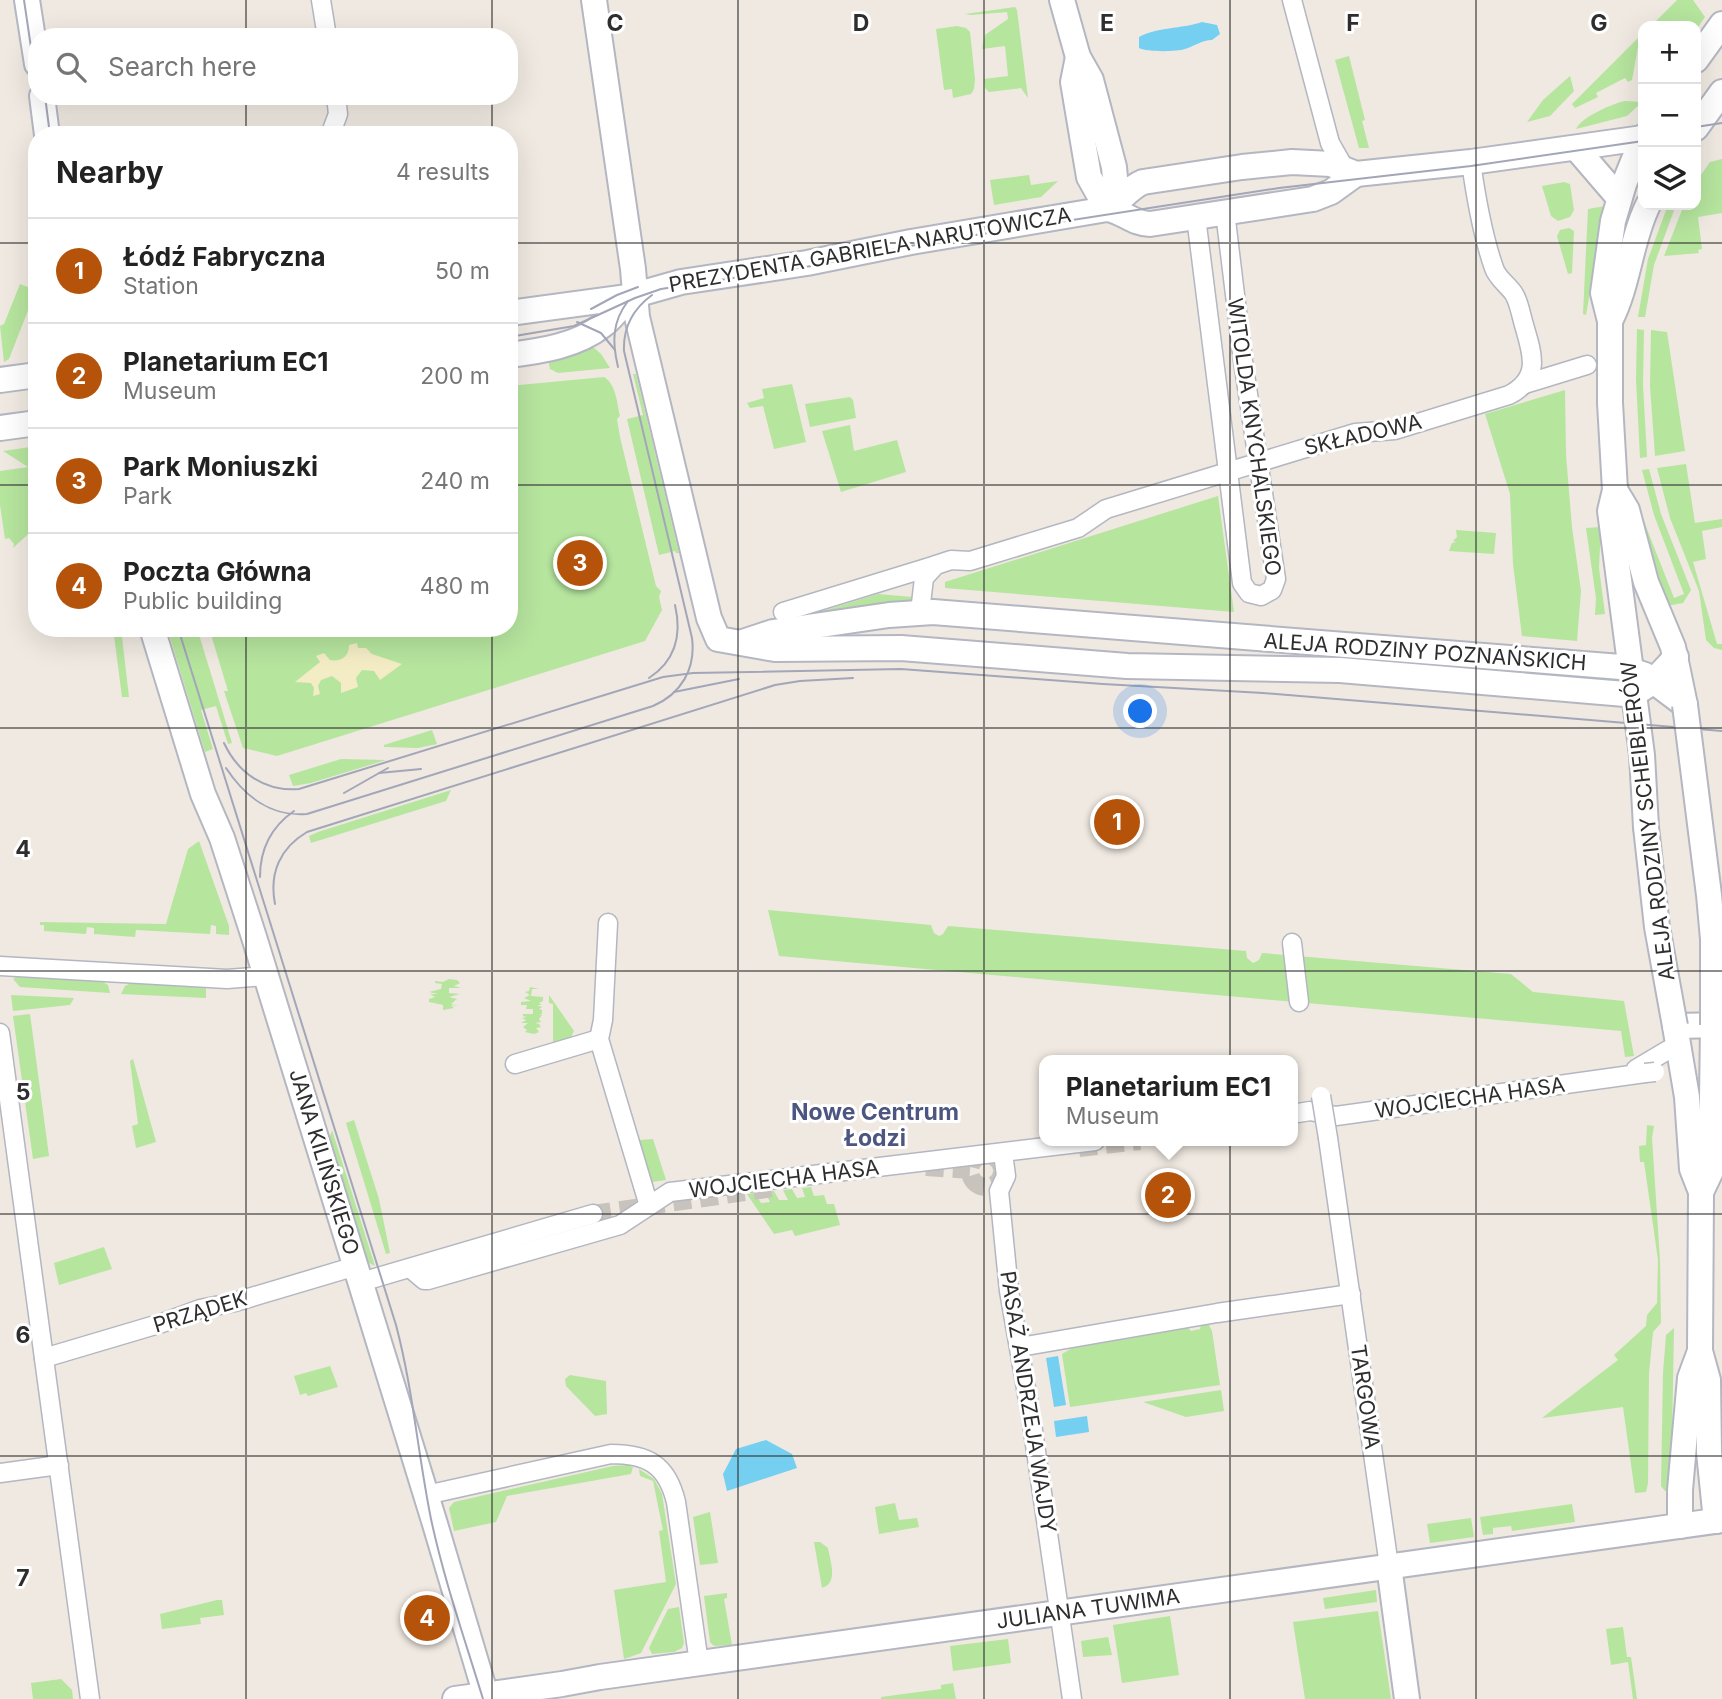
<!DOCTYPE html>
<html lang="en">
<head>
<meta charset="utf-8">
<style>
  :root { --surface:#fff; --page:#f6f6f6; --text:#222; --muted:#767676; --line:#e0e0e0; --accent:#b45309 }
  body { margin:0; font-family:Inter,sans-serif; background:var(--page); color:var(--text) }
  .controls { position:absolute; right:21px; top:21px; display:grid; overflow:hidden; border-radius:14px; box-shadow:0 7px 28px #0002 }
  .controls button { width:63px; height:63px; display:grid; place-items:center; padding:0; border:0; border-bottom:2px solid var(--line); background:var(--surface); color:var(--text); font:35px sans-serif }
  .you { position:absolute; left:1141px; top:712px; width:24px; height:24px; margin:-18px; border:5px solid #fff; border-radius:50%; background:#1a73e8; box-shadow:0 0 0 10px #1a73e833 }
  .badge { display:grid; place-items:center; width:46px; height:46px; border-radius:50%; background:var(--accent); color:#fff; font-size:23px; font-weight:700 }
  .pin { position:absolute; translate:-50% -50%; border:4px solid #fff; box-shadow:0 2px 7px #0006 }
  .popup { position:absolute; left:1039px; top:1055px; width:259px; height:91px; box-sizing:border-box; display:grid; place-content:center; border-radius:14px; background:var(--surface); filter:drop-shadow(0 2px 5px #0005); font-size:23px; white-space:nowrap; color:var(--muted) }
  .popup b { font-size:26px; color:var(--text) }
  .popup::after { content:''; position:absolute; left:50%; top:100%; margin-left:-14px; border:14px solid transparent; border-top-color:var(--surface) }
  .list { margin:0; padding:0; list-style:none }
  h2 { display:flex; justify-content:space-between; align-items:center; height:91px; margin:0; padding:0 28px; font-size:30px }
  h2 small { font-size:23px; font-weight:400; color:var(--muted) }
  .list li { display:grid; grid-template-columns:46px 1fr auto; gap:21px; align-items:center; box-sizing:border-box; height:105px; padding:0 28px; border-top:2px solid var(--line) }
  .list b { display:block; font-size:26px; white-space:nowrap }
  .list p { margin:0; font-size:23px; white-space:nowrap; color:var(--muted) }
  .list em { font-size:23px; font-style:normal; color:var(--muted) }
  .icon { flex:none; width:38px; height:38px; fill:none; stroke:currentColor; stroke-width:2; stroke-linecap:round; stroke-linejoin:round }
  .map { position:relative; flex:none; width:1722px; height:1699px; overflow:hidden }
  .search { position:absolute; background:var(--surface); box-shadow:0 7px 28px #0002; left:28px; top:28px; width:490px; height:77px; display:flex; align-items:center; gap:18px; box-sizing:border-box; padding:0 24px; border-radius:28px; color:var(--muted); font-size:26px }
  .panel { position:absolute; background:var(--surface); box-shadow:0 7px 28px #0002; left:28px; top:126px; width:490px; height:511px; border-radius:28px }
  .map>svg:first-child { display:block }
  .green { fill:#b6e59e }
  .sand { fill:#f3ecc5 }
  .water { fill:#75cff0 }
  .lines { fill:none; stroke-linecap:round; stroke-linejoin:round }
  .street-tunnel { stroke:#c8c4bd; stroke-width:18; stroke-dasharray:18 9; stroke-linecap:butt }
  .street-casing { stroke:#b4b7c1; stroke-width:21 }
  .secondary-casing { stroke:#b4b7c1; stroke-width:28 }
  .street { stroke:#fff; stroke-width:18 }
  .secondary { stroke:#fff; stroke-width:24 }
  .tram { stroke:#a3a6b8; stroke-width:2 }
  .street-bridge-casing { stroke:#b4b7c1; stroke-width:21; stroke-linecap:butt }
  .secondary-bridge-casing { stroke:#b4b7c1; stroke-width:28; stroke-linecap:butt }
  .street-bridge { stroke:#fff; stroke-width:18 }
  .secondary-bridge { stroke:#fff; stroke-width:24 }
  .grid { fill:none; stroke:#2e2e2e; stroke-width:2; stroke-opacity:0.55 }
  .labels { text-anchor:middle; stroke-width:6; stroke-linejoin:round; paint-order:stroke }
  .street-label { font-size:21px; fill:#2e2e2e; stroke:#fff }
  .neighbourhood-label { font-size:23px; font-weight:bold; fill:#4d5680; stroke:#fff }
  .grid-label { font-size:23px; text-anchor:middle; font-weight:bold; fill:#2e2e2e; stroke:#fff; stroke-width:6; stroke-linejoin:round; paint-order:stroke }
</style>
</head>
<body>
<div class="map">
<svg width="1722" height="1699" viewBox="0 0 1722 1699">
  <rect width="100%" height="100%" fill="#efe9e1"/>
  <!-- green -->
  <g class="green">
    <polygon points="1677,0 1693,0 1705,17 1696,30 1696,26 1651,26"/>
    <polygon points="1015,7 1017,10 1028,98 1021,88 989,92 985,88 984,79 1008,76 1005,46 982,49 985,35 1008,19 1007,12 971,15 965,14"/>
    <polygon points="957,26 966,28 970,32 975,79 974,89 971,94 953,98 952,89 944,90 936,29"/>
    <polygon points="1640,36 1632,80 1628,82 1625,78 1596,93 1598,97 1575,108 1572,104"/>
    <polygon points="1349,56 1365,120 1362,121 1369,148 1359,148 1335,60"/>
    <polygon points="1570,76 1574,91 1550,116 1527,122 1543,100"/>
    <path d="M1625 101 1642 102 1627 116 1576 129C1580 118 1613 103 1625 101Z"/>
    <polygon points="1722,159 1722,213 1698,217 1702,249 1698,250 1699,253 1664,256 1684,205 1696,205 1696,182 1710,162"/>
    <polygon points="1029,175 1031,185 1058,181 1041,197 994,205 990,180"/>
    <polygon points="1564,182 1570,184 1574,210 1570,217 1558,221 1551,216 1542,186"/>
    <polygon points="1668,205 1676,205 1654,265 1645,317 1638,317 1648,259"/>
    <polygon points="1605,206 1586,315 1583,314 1588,209"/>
    <polygon points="1569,228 1574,231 1572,273 1568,274 1557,236 1560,230"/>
    <polygon points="20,284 36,290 9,359 4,362 0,326 4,324"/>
    <polygon points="1637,329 1644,330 1643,385 1647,457 1640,458 1636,379"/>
    <polygon points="1651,330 1667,332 1685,451 1655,456 1650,386"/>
    <polygon points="591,345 601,354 610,368 558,373 550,369 548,359"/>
    <polygon points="633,374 636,374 679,553 676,553 675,551 659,555 627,419 643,415"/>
    <path d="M604 377C616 384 617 403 620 416L617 419 620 437 656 586 661 591 659 597 662 610 645 641 277 756 243 748 224 691H228L209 628H509V386Z"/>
    <polygon points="792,384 806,442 774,449 763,406 750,408 747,403 764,398 762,389"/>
    <polygon points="1565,390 1566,455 1572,527 1581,591 1577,641 1522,636 1513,564 1510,494 1485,414"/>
    <polygon points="850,397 853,400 856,418 810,427 805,404"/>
    <polygon points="850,425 854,451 897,440 906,472 841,492 822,431"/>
    <polygon points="37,446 37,526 13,548 14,544 9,538 5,539 0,505 0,471 28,467 3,451"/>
    <polygon points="1686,464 1695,523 1722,519 1722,527 1702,531 1706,559 1693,562 1717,644 1722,644 1722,650 1714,648 1706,640 1699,591 1670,518 1657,468"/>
    <polygon points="1649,469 1661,514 1691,590 1683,603 1666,606 1638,520 1643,519 1674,598 1684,594 1654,515 1642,470"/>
    <polygon points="1218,496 1234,612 945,588 945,582"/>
    <polygon points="1601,527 1599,568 1605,614 1595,615 1596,598 1586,528"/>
    <polygon points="1456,530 1496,533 1494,554 1449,551 1452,543 1456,542 1453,541 1457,537"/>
    <polygon points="878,594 913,597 911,604 797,619"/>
    <polygon points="113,628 126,628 128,636 122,637 129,697 122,697"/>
    <polygon points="167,628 174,628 177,636 197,628 232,743 228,744 216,706 201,710 213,749 205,752"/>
    <polygon points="432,730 437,744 418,748 384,747 384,745"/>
    <polygon points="341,759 386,760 311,783 293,786 289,775"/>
    <polygon points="451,790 446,801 311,843 309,836 318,832"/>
    <polygon points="199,841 229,926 229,935 216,934 216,926 211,925 210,934 136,930 135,937 94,934 94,928 87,927 86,934 44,931 44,925 40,925 40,922 166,924 188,849"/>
    <polygon points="768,910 931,925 934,933 939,936 943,934 948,926 1246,951 1247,958 1253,963 1259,960 1262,953 1511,974 1533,992 1624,1001 1634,1056 1625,1057 1621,1031 779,956"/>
    <polygon points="16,977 101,981 108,985 110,993 20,987 13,979"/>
    <polygon points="449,979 457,980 460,983 454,986 461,988 449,988 449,993 460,994 449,997 457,999 451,1004 459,1006 451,1005 454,1008 443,1010 443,1005 429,1002 429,999 435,997 430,994 438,994 429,992 441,989 442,984 435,983 435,981 443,982"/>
    <polygon points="131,983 206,987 206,998 121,994 125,986"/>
    <polygon points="530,987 539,989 532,989 531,996 543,997 543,1001 539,1003 542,1005 537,1005 542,1007 539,1009 542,1010 542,1014 539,1014 542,1015 539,1019 541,1022 535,1023 539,1024 541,1027 536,1028 539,1032 534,1034 525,1032 527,1030 523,1027 528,1023 521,1023 526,1020 522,1018 527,1017 523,1016 523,1014 533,1014 533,1009 526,1009 527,1005 521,1005 521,1002 531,1001 524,998 530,995 525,992 529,991"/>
    <polygon points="11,995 74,998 70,1005 13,1011"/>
    <polygon points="549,995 574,1031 571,1037 553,1043 553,1004 549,1003"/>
    <polygon points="30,1014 49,1156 33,1159 13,1016"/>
    <polygon points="133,1059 156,1142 136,1148 132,1126 138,1124 130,1061"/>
    <polygon points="354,1120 379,1199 390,1253 386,1254 346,1123"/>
    <polygon points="1647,1125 1654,1126 1652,1138 1660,1260 1661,1323 1653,1332 1649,1373 1648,1483 1646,1492 1635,1493 1623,1407 1542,1418 1618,1360 1614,1355 1646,1326 1647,1315 1657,1303 1658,1260 1644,1162 1640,1162 1639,1146 1646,1145"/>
    <polygon points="332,1130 375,1266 365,1261 328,1143"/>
    <polygon points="653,1139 666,1180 652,1182 639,1140"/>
    <polygon points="811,1187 814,1196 824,1195 827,1204 834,1204 840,1225 795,1236 792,1230 774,1234 747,1194 755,1193 761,1203 770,1202 765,1192 774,1191 779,1200 788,1200 783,1190 792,1189 797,1198 805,1197 802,1188"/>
    <polygon points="104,1247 112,1269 59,1285 54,1263"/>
    <polygon points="1201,1325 1209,1325 1212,1331 1220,1385 1070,1407 1062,1354 1072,1348 1188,1328 1191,1331 1200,1329"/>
    <polygon points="1674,1328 1671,1490 1665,1491 1661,1486 1663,1373 1666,1335"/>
    <polygon points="330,1366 338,1387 308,1396 306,1393 300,1395 294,1376"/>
    <polygon points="570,1375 606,1381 607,1414 595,1416 566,1386 565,1379"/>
    <polygon points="1221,1390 1224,1411 1186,1417 1143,1402"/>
    <polygon points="627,1465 633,1467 631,1474 507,1496 496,1522 454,1531 449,1508 454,1502 613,1466"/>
    <polygon points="639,1469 654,1479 662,1494 676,1584 641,1653 624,1659 614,1590 666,1582 659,1531 663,1530 653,1481 640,1476"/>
    <polygon points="895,1503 899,1520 917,1518 919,1527 879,1534 875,1507"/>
    <polygon points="1572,1504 1575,1522 1512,1531 1511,1526 1493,1528 1493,1534 1483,1535 1480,1517"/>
    <polygon points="710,1512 718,1563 700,1565 693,1517"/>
    <polygon points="1471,1518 1474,1537 1430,1543 1427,1524"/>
    <path d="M814 1542H820L828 1548C830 1561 839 1583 822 1588Z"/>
    <polygon points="1376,1590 1377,1602 1325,1609 1323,1598"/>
    <polygon points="727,1593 727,1598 724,1599 732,1645 714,1646 710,1642 704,1596"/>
    <polygon points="217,1600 222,1600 224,1615 200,1618 201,1624 162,1629 160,1614"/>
    <polygon points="679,1607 684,1643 682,1648 674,1652 652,1654 649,1648 668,1609"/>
    <polygon points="1378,1611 1391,1699 1305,1699 1293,1622"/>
    <polygon points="1170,1616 1179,1675 1122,1683 1113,1625"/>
    <polygon points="1623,1627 1627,1657 1631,1657 1637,1699 1633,1699 1628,1662 1611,1665 1606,1629"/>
    <polygon points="1108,1637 1112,1655 1083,1657 1081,1641"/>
    <polygon points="1008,1639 1011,1663 953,1671 950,1646"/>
    <polygon points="61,1679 72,1690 73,1699 33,1699 31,1683"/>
    <polygon points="953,1683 956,1699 881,1699 881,1697 941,1689 941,1685"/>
  </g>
  <!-- sand -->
  <path class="sand" d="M357 643 358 648H366L372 654 402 664 380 680 374 671 362 670 356 678 358 687 341 693V683L332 676 321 680 318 686 320 694 313 696 314 688 311 683 295 682 320 662 316 656 324 653 330 660C341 662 349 657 349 645Z"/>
  <!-- water -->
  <g class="water">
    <path d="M1202 22 1217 25 1220 34 1212 40C1202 40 1195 46 1185 49 1175 52 1147 52 1139 48V37C1157 27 1181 29 1202 22Z"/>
    <polygon points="1058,1356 1066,1405 1054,1407 1046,1358"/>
    <polygon points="1087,1416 1089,1432 1056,1437 1054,1421"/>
    <polygon points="766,1440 792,1454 797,1468 727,1491 723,1474 736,1449"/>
  </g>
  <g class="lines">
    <!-- street-tunnel -->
    <g class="street-tunnel">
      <polyline points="1079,1148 1140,1141"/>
      <circle cx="986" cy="1171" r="16"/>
      <polyline points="926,1167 970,1170"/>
      <polyline points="593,1214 773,1188"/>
    </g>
    <!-- street casing -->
    <g class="street-casing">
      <g id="street">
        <polyline points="321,0 327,37"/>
        <polyline points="1292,0 1330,143 1346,171"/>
        <polyline points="333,135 332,130 338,114 336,96"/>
        <polyline points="1196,217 1242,583 1249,593 1261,596 1272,590 1276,579 1243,361 1225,212"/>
        <polyline points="1525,384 1587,365"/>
        <polyline points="783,612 936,565"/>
        <path d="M920 612 924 578 936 565 951 560 970 561 1078 528 1106 509 1355 433 1395 430 1509 395C1542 378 1532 353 1524 325 1521 315 1519 302 1514 294 1508 285 1497 278 1494 268 1482 234 1476 198 1471 162"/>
        <polyline points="608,923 603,1020 599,1039 649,1206"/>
        <polyline points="1292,943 1299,1002"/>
        <polyline points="0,966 227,979 266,976"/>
        <polyline points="0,1033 90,1699"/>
        <polyline points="515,1064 599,1039"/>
        <polyline points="1636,1069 1668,1050"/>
        <polyline points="1292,1114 1310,1111 1336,1116 1645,1073"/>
        <polyline points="1328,1138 1389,1566"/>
        <polyline points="1003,1153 1006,1176 999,1191 1009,1291 1031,1417 1072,1699"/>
        <polyline points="410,1268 424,1280 428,1280 620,1225 670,1192 1095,1141"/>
        <polyline points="361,1282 593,1214"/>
        <polyline points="1020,1347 1217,1313 1351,1294"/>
        <polyline points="44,1358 162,1323 200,1309 235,1302 356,1266"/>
        <polyline points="0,1473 59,1465"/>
        <path d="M426 1495 611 1454C648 1454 667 1465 676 1502L699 1663"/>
      </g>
    </g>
    <!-- secondary casing -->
    <g class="secondary-casing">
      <g id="secondary">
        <polyline points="27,0 37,64"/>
        <path d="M594 0 633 269 637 317 709 618 718 639 775 649 901 648 1127 666 1340 670 1625 694C1647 693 1661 672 1676 657"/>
        <polyline points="1062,0 1078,57 1091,80 1114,167 1115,178 1107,209"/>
        <polyline points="1078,57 1073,82 1089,177 1107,209"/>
        <polyline points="1696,60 1722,24"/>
        <polyline points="42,96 47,135"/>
        <polyline points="1696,128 1722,92"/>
        <polyline points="1643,137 1624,184 1613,221 1603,293 1610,321 1610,403 1615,490 1610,511 1642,755 1646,827"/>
        <polyline points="1576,148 1619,198"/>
        <path d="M1107 209C1121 202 1128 188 1143 182L1242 167 1292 162 1331 164 1356 174 1471 162 1643 138"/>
        <path d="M509 313 628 297 681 282 807 263 911 242 1107 209C1123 211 1133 224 1150 224L1313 199 1331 192 1356 174"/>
        <path d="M1610 321C1629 284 1630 242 1648 205"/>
        <path d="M509 355C541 351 577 346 603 325 615 316 621 303 635 295"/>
        <polyline points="0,380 37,375"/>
        <polyline points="0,428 37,423"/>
        <polyline points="1615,490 1627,510 1646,582 1673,647 1685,705"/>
        <polyline points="152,628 203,794 222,838 254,937 435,1524 487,1699"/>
        <polyline points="743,642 773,632 889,615 933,612 1621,667 1645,675 1685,705"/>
        <polyline points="1701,1192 1711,1171 1713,1025"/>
        <polyline points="1716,1521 1709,1452 1708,1380 1700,1351 1701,1192 1692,1169 1687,1097 1675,1026 1722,1025"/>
        <polyline points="1680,1526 1680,1490 1690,1378 1700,1351"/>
        <polyline points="1389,1566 1407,1699"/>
        <polyline points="455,1699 562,1684 600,1677 1722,1520"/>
      </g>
    </g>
    <!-- street -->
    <use href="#street" class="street"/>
    <!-- secondary -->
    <use href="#secondary" class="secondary"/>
    <!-- tram -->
    <g class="tram">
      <polyline points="24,0 37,88"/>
      <polyline points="45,96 50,135"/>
      <polyline points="1696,127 1722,123"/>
      <polyline points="591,309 617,295 638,287"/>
      <polyline points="577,322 601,333 615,350"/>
      <polyline points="509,337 574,326 635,298 661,289 818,265 930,242 1279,188 1471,166 1643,141"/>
      <path d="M618 367C612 342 612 322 628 301"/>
      <path d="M178 628 396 1325C413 1389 418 1455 431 1519 444 1580 465 1640 483 1699"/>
      <path d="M649 678C675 661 682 635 675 605"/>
      <polyline points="674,692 739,679"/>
      <path d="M224 743C238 773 265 792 299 789L663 677 693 673 901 669 1103 684 1263 693 1722 731"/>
      <path d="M226 768C245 797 272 817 307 814L653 706C681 694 696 669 692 638L624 351C623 328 633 309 652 295"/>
      <polyline points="379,773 421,769"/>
      <polyline points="344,793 388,768"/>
      <path d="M260 877C260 849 271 827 294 811"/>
      <path d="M275 904C269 873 280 848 307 832L775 685 800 681 853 678"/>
    </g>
    <!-- street-bridge casing -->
    <g class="street-bridge-casing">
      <g id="street-bridge">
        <polyline points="1645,1073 1655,1072"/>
        <polyline points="1321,1096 1328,1138"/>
      </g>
    </g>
    <!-- secondary-bridge casing -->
    <g class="secondary-bridge-casing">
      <g id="secondary-bridge">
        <polyline points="1685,705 1709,895 1713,939 1713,1025"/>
        <polyline points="1646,827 1657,927 1675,1026"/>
      </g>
    </g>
    <!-- street-bridge -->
    <use href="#street-bridge" class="street-bridge"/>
    <!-- secondary-bridge -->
    <use href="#secondary-bridge" class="secondary-bridge"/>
  </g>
  <!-- grid -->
  <path class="grid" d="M246 0V37M492 0V37M738 0V1699M984 0V1699M1230 0V1699M1476 0V1699M246 96V135M492 96V135M0 243H37M509 243H1722M0 485H37M509 485H1722M246 628V1699M492 628V1699M0 728H1722M0 971H1722M0 1214H1722M0 1456H1722"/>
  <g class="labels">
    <!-- street labels -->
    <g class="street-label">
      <text transform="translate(870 250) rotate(-10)" y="7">PREZYDENTA GABRIELA NARUTOWICZA</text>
      <text transform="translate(1363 435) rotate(-13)" y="7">SKŁADOWA</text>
      <text transform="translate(1254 437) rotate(82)" y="7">WITOLDA KNYCHALSKIEGO</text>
      <text transform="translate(1425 652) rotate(4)" y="7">ALEJA RODZINY POZNAŃSKICH</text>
      <text transform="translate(1648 821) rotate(-97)" y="7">ALEJA RODZINY SCHEIBLERÓW</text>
      <text transform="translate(1470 1098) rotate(-8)" y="7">WOJCIECHA HASA</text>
      <text transform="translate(324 1162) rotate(73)" y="7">JANA KILIŃSKIEGO</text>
      <text transform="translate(784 1179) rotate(-7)" y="7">WOJCIECHA HASA</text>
      <text transform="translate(200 1312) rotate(-17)" y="7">PRZĄDEK</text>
      <text transform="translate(1365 1397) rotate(82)" y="7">TARGOWA</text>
      <text transform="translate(1028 1402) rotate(81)" y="7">PASAŻ ANDRZEJA WAJDY</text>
      <text transform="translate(1088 1609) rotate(-8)" y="7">JULIANA TUWIMA</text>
    </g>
    <!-- neighbourhood labels -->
    <g class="neighbourhood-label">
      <text x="875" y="1120">Nowe Centrum<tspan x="875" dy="26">Łodzi</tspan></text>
    </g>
  </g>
  <g class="grid-label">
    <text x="615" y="31">C</text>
    <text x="861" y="31">D</text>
    <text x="1107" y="31">E</text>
    <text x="1353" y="31">F</text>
    <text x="1599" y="31">G</text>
    <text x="23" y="857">4</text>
    <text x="23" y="1100">5</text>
    <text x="23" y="1343">6</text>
    <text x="23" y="1586">7</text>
  </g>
</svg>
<div class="controls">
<button>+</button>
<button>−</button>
<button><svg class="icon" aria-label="layers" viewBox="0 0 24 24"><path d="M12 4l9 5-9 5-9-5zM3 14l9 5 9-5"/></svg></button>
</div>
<div class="you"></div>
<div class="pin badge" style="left:1117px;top:822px">1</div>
<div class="pin badge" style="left:1168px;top:1195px">2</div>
<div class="popup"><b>Planetarium EC1</b>Museum</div>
<div class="pin badge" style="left:580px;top:563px">3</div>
<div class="pin badge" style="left:427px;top:1618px">4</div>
<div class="search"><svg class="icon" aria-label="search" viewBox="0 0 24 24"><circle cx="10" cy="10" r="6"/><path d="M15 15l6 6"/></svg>Search here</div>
<section class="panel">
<h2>Nearby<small>4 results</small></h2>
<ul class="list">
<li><span class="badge">1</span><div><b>Łódź Fabryczna</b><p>Station</p></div><em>50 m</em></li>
<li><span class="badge">2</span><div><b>Planetarium EC1</b><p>Museum</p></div><em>200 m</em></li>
<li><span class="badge">3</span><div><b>Park Moniuszki</b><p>Park</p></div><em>240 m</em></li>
<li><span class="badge">4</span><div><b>Poczta Główna</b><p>Public building</p></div><em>480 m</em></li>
</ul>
</section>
</div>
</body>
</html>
